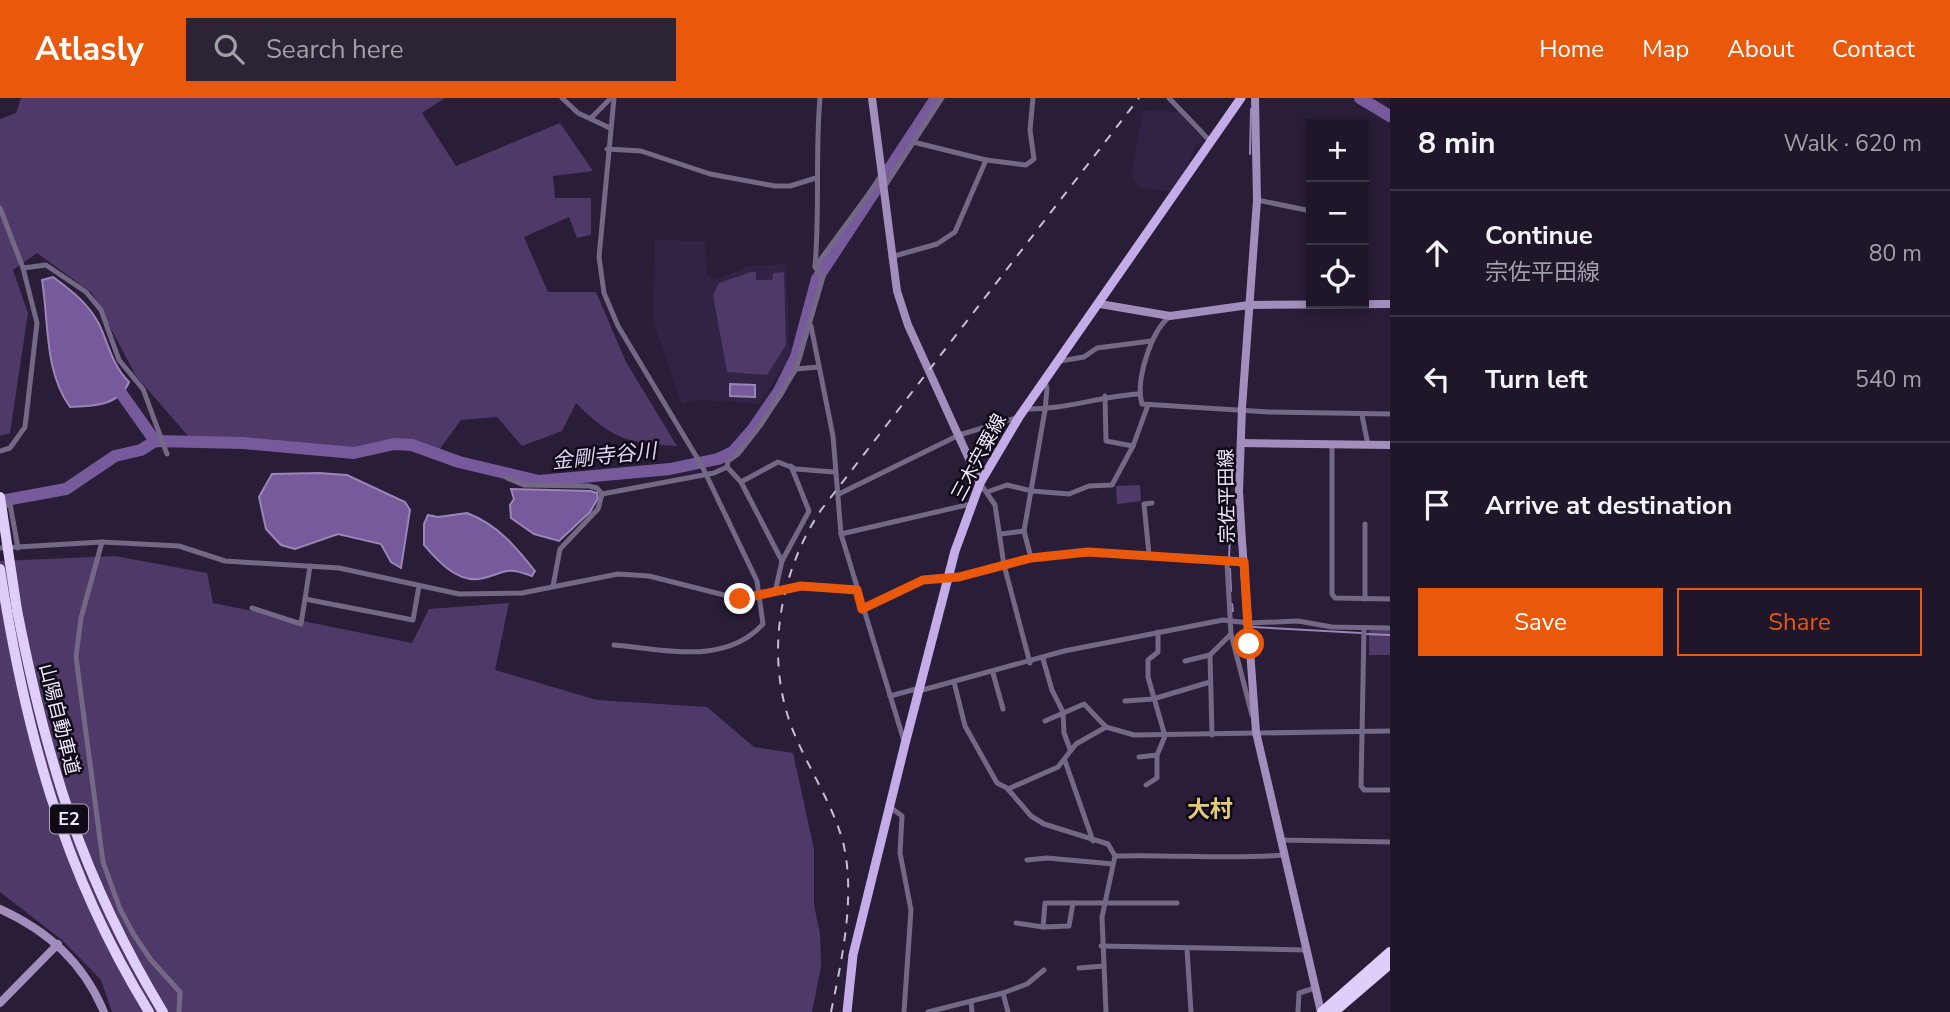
<!DOCTYPE html>
<html lang="en">
<head>
<meta charset="utf-8">
<style>
  :root { --surface:#1f1629; --page:#2c2335; --text:#f1f3f6; --muted:#a19fa8; --line:#3c3546; --accent:#ea580c }
  body { margin:0; font-family:"Nunito Sans","Noto Sans JP",sans-serif; background:var(--page); color:var(--text) }
  .controls { position:absolute; right:21px; top:21px; display:grid; overflow:hidden; border-radius:0px; box-shadow:0 4px 10px #0003 }
  .controls button { width:63px; height:63px; display:grid; place-items:center; padding:0; border:0; border-bottom:2px solid var(--line); background:var(--surface); color:var(--text); font:35px sans-serif }
  .stop { position:absolute; width:21px; height:21px; margin:-16px; border:5px solid #ea580c; border-radius:50%; background:#fff }
  .stop.end { background:#ea580c; border-color:#fff; box-shadow:0 2px 7px #0008 }
  .list { margin:0; padding:0; list-style:none }
  h2 { display:flex; justify-content:space-between; align-items:center; height:91px; margin:0; padding:0 28px; font-size:30px }
  h2 small { font-size:23px; font-weight:400; color:var(--muted) }
  .list li { display:grid; grid-template-columns:46px 1fr auto; gap:21px; align-items:center; box-sizing:border-box; height:126px; padding:0 28px; border-top:2px solid var(--line) }
  .list b { display:block; font-size:26px; white-space:nowrap }
  .list p { margin:0; font-size:23px; white-space:nowrap; color:var(--muted) }
  .list em { font-size:23px; font-style:normal; color:var(--muted) }
  .actions { display:flex; gap:14px; padding:21px 28px }
  .actions a { flex:1; padding:16px 0; border:2px solid var(--accent); border-radius:0px; text-align:center; font-size:24px; color:var(--accent) }
  .actions .main { background:var(--accent); color:#fff }
  .icon { flex:none; width:38px; height:38px; fill:none; stroke:currentColor; stroke-width:2; stroke-linecap:round; stroke-linejoin:round }
  .map { position:relative; flex:none; width:1390px; height:914px; overflow:hidden }
  header { display:flex; align-items:center; gap:42px; box-sizing:border-box; height:98px; padding:0 35px; background:var(--accent); color:#fff }
  header strong { font-size:33px }
  nav { display:flex; gap:38px; margin-inline-start:auto; font-size:24px }
  .search { width:490px; height:63px; background:var(--page); display:flex; align-items:center; gap:18px; box-sizing:border-box; padding:0 24px; border-radius:0px; color:var(--muted); font-size:26px }
  main { display:flex }
  aside { flex:1; background:var(--surface) }
  .map>svg:first-child { display:block }
  .built { fill:#312343 }
  .green { fill:#4e3968 }
  .water { fill:#765a9b; stroke:#9a85b8; stroke-width:2 }
  .lines { fill:none; stroke-linecap:round; stroke-linejoin:round }
  .stream { stroke:#9a85b8; stroke-width:2 }
  .river { stroke:#765a9b; stroke-width:12 }
  .street { stroke:#736885; stroke-width:5 }
  .secondary { stroke:#a18ebc; stroke-width:8 }
  .primary { stroke:#c4ace8; stroke-width:9 }
  .highway { stroke:#dfcef9; stroke-width:10 }
  .rail { stroke:#c6bed2; stroke-width:2; stroke-dasharray:9 9; stroke-linecap:butt }
  .highway-bridge { stroke:#dfcef9; stroke-width:10 }
  .route { stroke:#ea580c; stroke-width:9 }
  .labels { text-anchor:middle; stroke-width:5; stroke-linejoin:round; paint-order:stroke }
  .shield { fill:#0f0a16; stroke:#aca5b6; stroke-width:2 }
  .shield-label { font-size:18px; font-weight:bold; fill:#efe8fa }
  .street-label { font-size:19px; fill:#efe8fa; stroke:#0f0a16 }
  .water-label { font-size:21px; font-style:italic; fill:#e1d2f8; stroke:#0f0a16 }
  .quarter-label { font-size:23px; font-weight:bold; fill:#e1ca7d; stroke:#0f0a16 }
</style>
</head>
<body>
<header>
<strong>Atlasly</strong>
<div class="search"><svg class="icon" aria-label="search" viewBox="0 0 24 24"><circle cx="10" cy="10" r="6"/><path d="M15 15l6 6"/></svg>Search here</div>
<nav><a>Home</a><a>Map</a><a>About</a><a>Contact</a></nav>
</header>
<main>
<div class="map">
<svg width="1390" height="914" viewBox="0 0 1390 914">
  <rect width="100%" height="100%" fill="#291d37"/>
  <!-- built -->
  <g class="built">
    <polygon points="1143,12 1179,14 1204,43 1195,48 1185,74 1171,93 1140,90 1131,78"/>
    <polygon points="655,142 705,143 707,177 714,182 750,168 786,166 790,258 760,306 703,302 682,306 653,224"/>
  </g>
  <!-- green -->
  <g class="green">
    <path d="M21 0H445L422 15 456 68 560 25 593 73 553 78 555 100H591V137L577 140 569 119 524 139 548 194H596L626 264 677 348C627 345 612 341 576 305L562 333 522 348 497 319 461 322 439 352 398 341 352 351 188 338 136 278 92 195 37 155 13 172 28 215 10 335 0 338V21L16 15Z"/>
    <polygon points="751,174 756,174 756,182 772,182 773,175 784,174 786,247 767,277 727,274 713,197 719,185"/>
    <polygon points="1140,387 1141,403 1117,406 1116,388"/>
    <polygon points="115,458 207,475 213,505 412,545 429,511 509,505 495,572 597,602 707,609 754,649 793,655 814,751 814,807 820,836 821,869 812,914 112,914 101,882 62,842 0,794 0,463"/>
    <polygon points="1372,531 1390,531 1390,557 1369,557 1369,534"/>
  </g>
  <!-- water -->
  <g class="water">
    <path d="M53 179C72 193 88 205 99 226 109 247 112 267 129 284 119 308 93 308 70 309 44 273 49 224 42 182Z"/>
    <polygon points="730,286 755,287 755,299 730,298"/>
    <polygon points="319,375 347,377 405,404 410,412 401,470 391,464 381,446 338,436 295,451 281,447 266,431 259,399 272,376"/>
    <polygon points="511,391 591,393 597,395 598,400 590,414 559,443 534,436 511,420 510,407 514,401"/>
    <path d="M467 415C498 427 515 448 535 473L532 478C502 467 506 476 479 481 456 484 437 462 424 447V426L428 417 438 419Z"/>
  </g>
  <g class="lines">
    <!-- stream -->
    <g class="stream">
      <polyline points="1250,56 1251,11"/>
      <polyline points="1229,462 1231,407"/>
      <polyline points="1230,471 1231,493"/>
      <polyline points="1232,506 1233,513"/>
      <polyline points="1253,529 1361,535"/>
      <polyline points="1366,536 1390,537"/>
    </g>
    <!-- river -->
    <g class="river">
      <polyline points="1360,0 1390,18"/>
      <polyline points="121,295 155,343"/>
      <polyline points="0,403 66,391 115,358 141,352 155,343 243,345 354,355 394,346 412,347 459,364 539,383 670,371 718,361 733,354 753,331 779,293 796,259 817,181 936,0"/>
    </g>
    <!-- street -->
    <g class="street">
      <polyline points="562,0 578,15 610,30"/>
      <path d="M614 0 599 159 604 195 618 228 702 368 757 483 763 526C725 568 665 551 614 547"/>
      <polyline points="1169,0 1211,44"/>
      <polyline points="591,20 611,0"/>
      <polyline points="913,44 986,62"/>
      <polyline points="607,51 641,53 710,76 775,88 790,88 816,80"/>
      <polyline points="883,91 942,0"/>
      <polyline points="1257,102 1311,113"/>
      <polyline points="0,110 23,170 37,225 25,329 10,350 0,353"/>
      <polyline points="891,159 937,146 955,134 986,62 1026,67 1034,61 1030,32 1033,0"/>
      <path d="M815 168C820 112 815 56 820 0"/>
      <polyline points="23,170 46,167 86,194 101,212 119,262 143,291 167,356"/>
      <path d="M1169 219C1151 234 1135 283 1142 306L1269 314 1390 316"/>
      <polyline points="811,228 833,338 841,436 904,643"/>
      <polyline points="1060,263 1084,259 1097,250 1151,243"/>
      <polyline points="796,271 819,269"/>
      <polyline points="1105,298 1106,343 1133,348"/>
      <path d="M1025 311C1064 312 1101 298 1139 296"/>
      <polyline points="1362,317 1368,347"/>
      <polyline points="1332,347 1332,496 1335,500 1390,501"/>
      <polyline points="727,369 741,384 778,364 796,371 834,374"/>
      <polyline points="507,380 524,387 589,388 597,390 602,396"/>
      <polyline points="741,384 782,463"/>
      <polyline points="980,385 995,407 1004,467 1030,565"/>
      <polyline points="987,394 1007,387 1032,393 1069,396 1089,388 1112,387 1133,348 1148,307"/>
      <polyline points="839,396 959,337 1019,319"/>
      <polyline points="0,409 10,406 18,450"/>
      <polyline points="1365,426 1365,501"/>
      <polyline points="1024,433 1031,460"/>
      <polyline points="841,436 971,406"/>
      <polyline points="1001,436 1024,433 1045,312 1047,291 1045,283"/>
      <polyline points="102,444 81,520 76,559 103,764 120,811 134,837 151,862 180,894 179,914"/>
      <polyline points="0,450 102,444 179,448 225,463 339,470 459,496 522,495 618,476 649,478 740,501 801,488 857,492"/>
      <polyline points="1149,456 1144,406 1152,405"/>
      <polyline points="1227,465 1231,536 1252,617"/>
      <polyline points="310,468 305,501 413,522 419,488"/>
      <polyline points="553,488 560,451 598,411 602,396 714,375 727,369 728,363 738,356 762,325 796,271 823,179 815,169 882,78"/>
      <polyline points="775,494 782,463 809,413 791,368"/>
      <polyline points="252,510 301,526 305,501"/>
      <polyline points="862,511 923,482 959,479 1031,460 1088,454 1244,464"/>
      <polyline points="1364,530 1361,688 1364,692 1390,692"/>
      <polyline points="1210,557 1212,637"/>
      <polyline points="1043,561 1052,592 1063,614 1064,635 1070,651"/>
      <polyline points="1185,563 1210,557 1231,536"/>
      <polyline points="993,575 1003,611"/>
      <polyline points="954,584 965,628 997,685 1007,690 1031,718 1044,726 1108,746 1115,758 1102,819 1106,914"/>
      <polyline points="919,593 1064,553 1223,522 1249,525 1298,523 1332,529 1390,530"/>
      <polyline points="890,598 920,590"/>
      <polyline points="1125,603 1153,601 1210,584"/>
      <polyline points="1045,623 1084,606 1106,629"/>
      <polyline points="1139,659 1157,657 1165,638 1148,579 1148,562 1158,554 1158,534"/>
      <polyline points="1065,663 1093,743"/>
      <polyline points="1146,687 1157,680 1157,657"/>
      <polyline points="1008,691 1058,669 1076,646 1106,629 1134,637 1390,633"/>
      <polyline points="890,709 902,718 900,755 911,812 904,914"/>
      <polyline points="1280,742 1390,744"/>
      <path d="M1115 758C1172 756 1227 762 1284 757"/>
      <polyline points="1027,762 1047,760 1113,766"/>
      <polyline points="1016,825 1043,829 1069,828 1073,805 1177,805"/>
      <polyline points="1043,829 1045,805 1073,805"/>
      <polyline points="1101,848 1306,852"/>
      <polyline points="1187,851 1191,914"/>
      <polyline points="1079,870 1104,868"/>
      <polyline points="1003,895 1027,886 1044,872"/>
      <polyline points="971,903 972,914"/>
      <polyline points="928,914 1003,895 1008,914"/>
      <polyline points="1298,914 1299,895 1315,890"/>
    </g>
    <!-- secondary -->
    <g class="secondary">
      <polyline points="872,0 897,193 908,227 980,385"/>
      <polyline points="1255,0 1257,102 1242,310 1239,393 1242,443 1256,634 1321,914"/>
      <polyline points="1100,206 1170,218 1249,207 1390,206"/>
      <polyline points="1241,345 1390,347"/>
      <path d="M0 811C48 833 83 864 104 914"/>
      <polyline points="0,905 58,846"/>
    </g>
    <!-- primary -->
    <polyline class="primary" points="847,914 853,857 905,646 955,453 980,385 1019,319 1241,0"/>
    <!-- highway -->
    <g class="highway">
      <path d="M0 471C25 633 63 774 149 914"/>
      <path d="M17 512C47 665 82 780 163 914"/>
      <polyline points="1322,914 1390,854"/>
      <polyline points="1334,914 1390,866"/>
    </g>
    <!-- rail -->
    <path class="rail" d="M831 914C842 861 856 798 843 744 833 708 812 676 797 642 763 568 777 478 821 412L1139 0"/>
    <!-- highway-bridge -->
    <polyline class="highway-bridge" points="0,399 17,512"/>
  </g>
  <g class="lines">
    <!-- route -->
    <polyline class="route" points="740,501 801,488 857,492 862,511 923,482 959,479 1031,460 1088,454 1244,464 1249,546"/>
  </g>
  <g class="labels">
    <!-- shield labels -->
    <rect class="shield" x="50" y="706.5" width="38" height="29" rx="5"/>
    <g class="shield-label">
      <text x="69" y="727">E2</text>
    </g>
    <!-- street labels -->
    <g class="street-label">
      <text transform="translate(978 359) rotate(-62)" y="7">三木宍粟線</text>
      <text transform="translate(1226 398) rotate(-91)" y="7">宗佐平田線</text>
      <text transform="translate(60 621) rotate(76)" y="7">山陽自動車道</text>
    </g>
    <!-- water labels -->
    <g class="water-label">
      <text transform="translate(604 358) rotate(-6)" y="7">金剛寺谷川</text>
    </g>
    <!-- quarter labels -->
    <g class="quarter-label">
      <text x="1210" y="719">大村</text>
    </g>
  </g>
</svg>
<div class="controls">
<button>+</button>
<button>−</button>
<button><svg class="icon" aria-label="locate" viewBox="0 0 24 24"><circle cx="12" cy="12" r="6"/><path d="M12 2v4M12 18v4M2 12h4M18 12h4"/></svg></button>
</div>
<div class="stop" style="left:1249px;top:546px"></div>
<div class="stop end" style="left:740px;top:501px"></div>
</div>
<aside>
<h2>8 min<small>Walk · 620 m</small></h2>
<ul class="list">
<li><svg class="icon" aria-label="ahead" viewBox="0 0 24 24"><path d="M12 20V5M6 11l6-6 6 6"/></svg><div><b>Continue</b><p>宗佐平田線</p></div><em>80 m</em></li>
<li><svg class="icon" aria-label="left" viewBox="0 0 24 24"><path d="M17 20v-9H6M10 6l-5 5 5 5"/></svg><div><b>Turn left</b></div><em>540 m</em></li>
<li><svg class="icon" aria-label="arrive" viewBox="0 0 24 24"><path d="M6 21V4h12l-3 4 3 4H6"/></svg><div><b>Arrive at destination</b></div></li>
</ul>
<div class="actions"><a class="main">Save</a><a>Share</a></div>
</aside>
</main>
</body>
</html>
